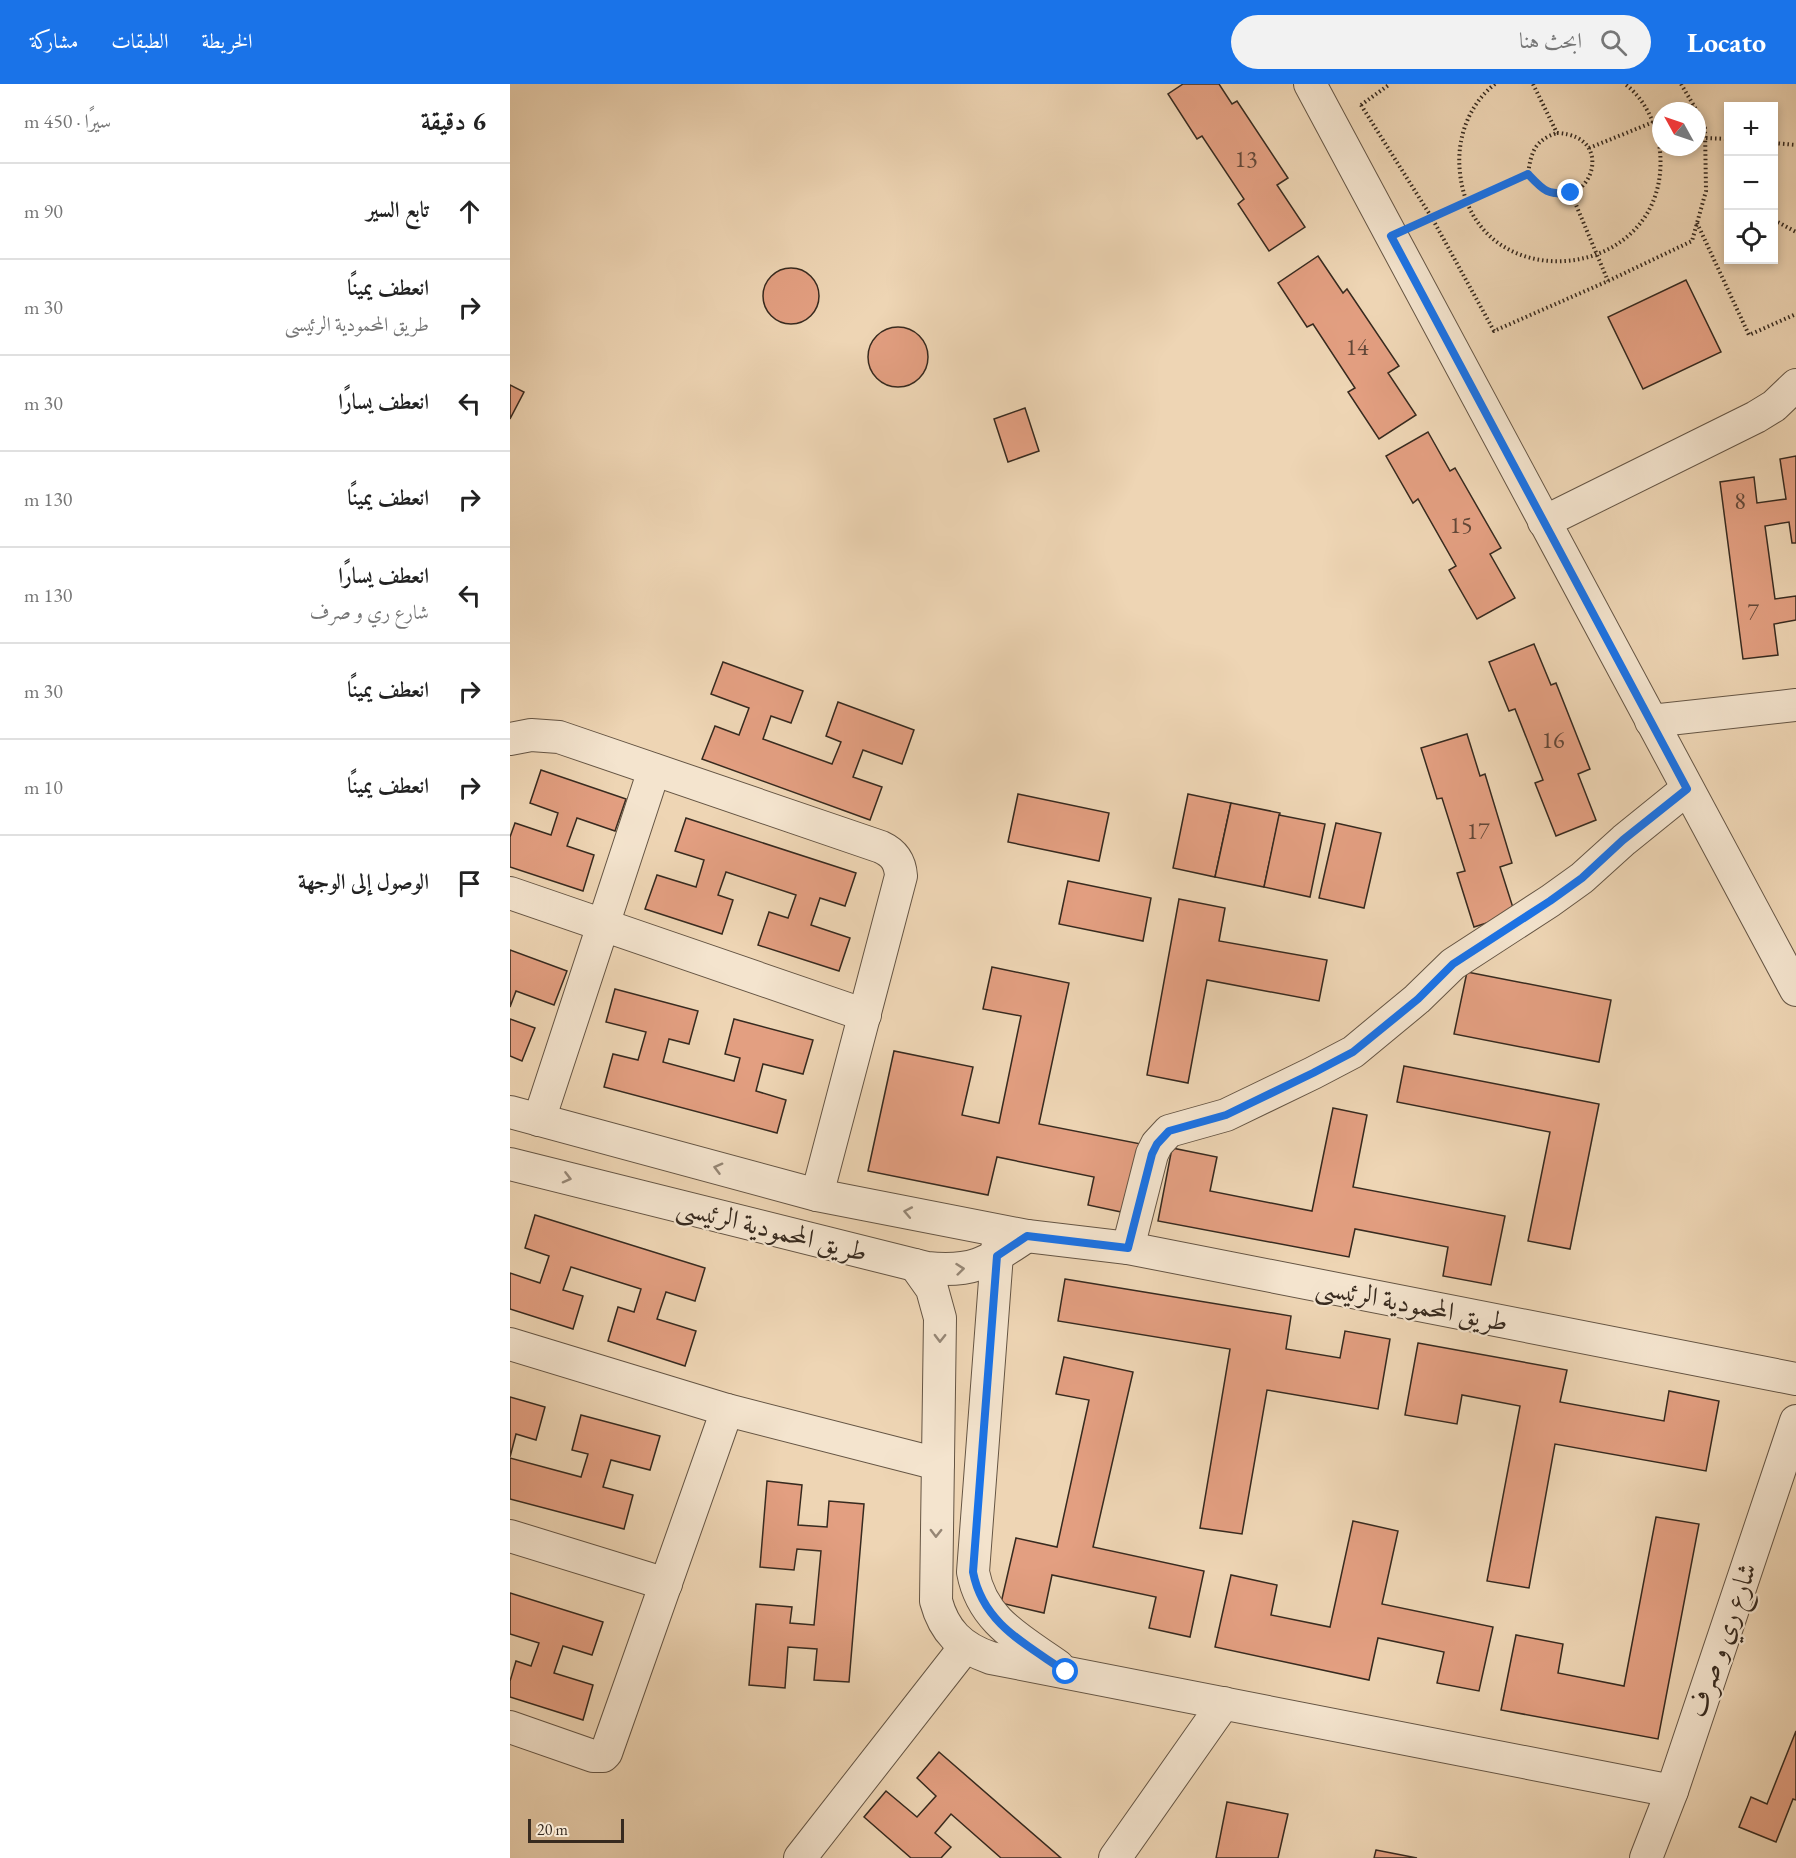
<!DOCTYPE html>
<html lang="ar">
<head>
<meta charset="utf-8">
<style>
  :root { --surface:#fff; --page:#f2f2f2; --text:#222; --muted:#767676; --line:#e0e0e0; --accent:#1a73e8 }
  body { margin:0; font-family:"EB Garamond",Amiri,serif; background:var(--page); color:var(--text); direction:rtl }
  .controls { position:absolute; right:18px; top:18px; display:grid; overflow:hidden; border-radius:0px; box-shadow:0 3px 9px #0003 }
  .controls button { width:54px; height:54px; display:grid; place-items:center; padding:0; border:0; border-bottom:2px solid var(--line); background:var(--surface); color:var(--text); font:30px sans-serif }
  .compass { position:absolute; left:1142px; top:18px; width:54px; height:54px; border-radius:50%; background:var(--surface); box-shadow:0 3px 9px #0003; rotate:310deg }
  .scale { position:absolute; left:18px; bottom:15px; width:96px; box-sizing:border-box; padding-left:6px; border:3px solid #372a1f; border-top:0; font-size:16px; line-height:21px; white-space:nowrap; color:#372a1f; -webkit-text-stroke:4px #f4e4ce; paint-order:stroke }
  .stop { position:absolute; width:18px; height:18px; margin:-14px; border:4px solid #1a73e8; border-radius:50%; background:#fff }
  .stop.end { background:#1a73e8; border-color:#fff; box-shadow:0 2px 6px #0008 }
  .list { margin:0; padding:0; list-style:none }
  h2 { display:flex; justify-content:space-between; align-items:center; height:78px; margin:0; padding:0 24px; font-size:26px }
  h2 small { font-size:20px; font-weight:400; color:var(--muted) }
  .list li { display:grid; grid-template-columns:39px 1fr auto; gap:18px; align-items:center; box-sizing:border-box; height:96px; padding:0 24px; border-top:2px solid var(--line) }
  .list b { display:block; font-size:22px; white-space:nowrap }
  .list p { margin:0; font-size:20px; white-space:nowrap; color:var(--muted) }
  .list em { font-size:20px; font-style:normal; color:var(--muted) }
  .icon { flex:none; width:33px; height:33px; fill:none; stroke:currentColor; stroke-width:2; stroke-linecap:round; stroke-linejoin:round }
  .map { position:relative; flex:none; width:1286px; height:1774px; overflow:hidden; direction:ltr }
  header { display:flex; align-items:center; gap:36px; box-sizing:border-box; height:84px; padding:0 30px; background:var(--accent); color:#fff }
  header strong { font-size:28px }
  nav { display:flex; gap:33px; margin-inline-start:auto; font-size:21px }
  .search { width:420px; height:54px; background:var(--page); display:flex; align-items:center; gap:15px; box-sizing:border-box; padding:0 21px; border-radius:33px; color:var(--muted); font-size:22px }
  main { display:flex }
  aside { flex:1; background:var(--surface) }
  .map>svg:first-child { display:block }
  .building { fill:#e39f81; stroke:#372a1f; stroke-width:1.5 }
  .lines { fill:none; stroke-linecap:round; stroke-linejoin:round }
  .minor-casing { stroke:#655544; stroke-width:34 }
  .path { stroke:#372a1f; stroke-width:4; stroke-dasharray:1.5 3; stroke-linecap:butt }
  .minor { stroke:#f4e4ce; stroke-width:32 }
  .oneway { stroke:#968776 }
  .route { stroke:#1a73e8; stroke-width:8 }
  .labels { text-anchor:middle; stroke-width:4.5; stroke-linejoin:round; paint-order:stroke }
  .number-label { font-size:24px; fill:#624738 }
  .street-label { font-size:27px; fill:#372a1f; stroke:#f4e4ce }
</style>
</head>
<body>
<header>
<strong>Locato</strong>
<div class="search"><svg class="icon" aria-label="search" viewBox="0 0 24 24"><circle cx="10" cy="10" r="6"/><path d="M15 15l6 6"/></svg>ابحث هنا</div>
<nav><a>الخريطة</a><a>الطبقات</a><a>مشاركة</a></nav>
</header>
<main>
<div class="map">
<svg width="1286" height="1774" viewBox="0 0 1286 1774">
  <rect width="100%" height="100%" fill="#eed5b4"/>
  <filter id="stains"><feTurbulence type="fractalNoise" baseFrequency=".00333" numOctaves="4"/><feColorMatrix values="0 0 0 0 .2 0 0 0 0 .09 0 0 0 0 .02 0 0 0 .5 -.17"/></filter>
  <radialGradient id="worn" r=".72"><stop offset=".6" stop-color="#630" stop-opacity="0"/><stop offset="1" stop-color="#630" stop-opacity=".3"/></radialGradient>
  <!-- building -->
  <g class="building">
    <polygon points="673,0 709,0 722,20 727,17 778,94 767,101 795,143 759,167 728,120 734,115 692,52 687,55 658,10"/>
    <polygon points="808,172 833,209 837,205 889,282 878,289 906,331 869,355 838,308 845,304 803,240 797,243 768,199"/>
    <circle cx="281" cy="212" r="28"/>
    <polygon points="1176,196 1211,268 1133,305 1098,233"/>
    <circle cx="388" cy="273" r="30"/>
    <polygon points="0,301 14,308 0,335"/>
    <polygon points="515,324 529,367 498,378 484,335"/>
    <polygon points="918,348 940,387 945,384 991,464 980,470 1005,514 967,535 939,486 946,482 908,415 903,419 876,372"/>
    <polygon points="1286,372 1286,459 1282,459 1279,438 1255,442 1265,515 1286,512 1286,536 1264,540 1268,571 1233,575 1210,398 1244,393 1247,419 1276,415 1270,375"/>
    <polygon points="1024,560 1041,601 1046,599 1080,685 1068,690 1086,736 1046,752 1025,699 1033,696 1005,625 999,627 979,578"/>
    <polygon points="213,578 293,607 281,639 261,632 253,655 322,680 331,658 316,652 328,618 404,646 392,680 353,666 343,693 372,703 360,736 192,675 205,642 229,651 239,624 201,610"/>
    <polygon points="957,650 970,692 975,690 1002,779 990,783 1005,830 964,843 947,789 955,787 932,714 927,715 911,664"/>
    <polygon points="31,686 116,715 105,747 67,734 57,762 84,771 73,807 0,783 0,753 5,739 41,751 48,729 20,719"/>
    <polygon points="508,710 599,729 589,777 498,758"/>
    <polygon points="678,710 721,719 705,793 663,784"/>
    <polygon points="721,719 770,729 754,803 705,793"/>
    <polygon points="769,731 815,740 800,813 754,803"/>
    <polygon points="176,734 346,789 335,822 310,814 301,841 340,854 329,887 248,861 259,828 278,834 286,811 216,788 208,811 223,816 212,850 135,825 147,791 186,803 194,776 165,767"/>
    <polygon points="826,739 871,749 854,824 809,814"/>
    <polygon points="558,797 641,814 633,857 549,840"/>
    <polygon points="669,815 715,824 709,857 817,876 809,917 697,896 678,999 637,991"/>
    <polygon points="0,866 57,887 44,921 6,907 0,923"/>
    <polygon points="482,883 559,899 529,1040 631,1060 616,1129 578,1121 584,1093 487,1073 478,1111 358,1087 384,967 463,983 452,1031 489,1039 511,932 473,925"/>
    <polygon points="957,888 1101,916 1089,978 944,950"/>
    <polygon points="105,905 188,927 179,960 159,955 153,978 224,997 230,974 215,970 224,935 303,956 293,990 253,980 246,1007 276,1016 267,1049 94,1003 103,970 128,976 136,948 96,938"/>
    <polygon points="0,935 25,944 12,977 0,972"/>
    <polygon points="894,982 1089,1020 1060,1165 1018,1157 1040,1048 887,1018"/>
    <polygon points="823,1024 857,1031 843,1103 995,1132 981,1201 933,1192 938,1163 845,1145 839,1173 648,1137 662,1064 707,1073 700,1107 802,1127"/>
    <polygon points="25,1131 195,1184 185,1217 156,1208 147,1235 186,1247 175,1282 98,1257 108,1223 124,1228 131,1205 61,1183 53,1206 73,1212 63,1245 0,1225 0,1189 30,1199 39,1172 15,1164"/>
    <polygon points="555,1195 781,1232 776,1265 830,1274 835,1247 880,1255 868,1325 757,1306 732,1450 690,1444 720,1265 548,1237"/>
    <polygon points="908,1259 1057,1286 1050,1318 1154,1337 1159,1307 1209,1317 1196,1387 1045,1360 1019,1504 977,1497 1010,1322 952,1311 947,1340 895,1331"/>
    <polygon points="554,1273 623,1288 583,1463 694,1487 680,1553 639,1544 646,1513 542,1491 534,1529 491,1519 506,1454 547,1463 579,1316 546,1310"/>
    <polygon points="0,1313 35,1323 26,1356 6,1350 0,1373"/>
    <polygon points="71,1331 150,1352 140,1386 101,1376 93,1403 123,1411 114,1445 0,1415 0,1374 71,1393 78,1370 62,1366"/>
    <polygon points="257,1397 292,1401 288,1441 317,1443 319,1417 354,1420 339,1598 304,1596 307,1565 278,1563 275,1604 239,1601 246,1520 282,1523 280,1539 304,1541 311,1467 287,1465 284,1486 250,1483"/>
    <polygon points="1146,1433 1189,1440 1148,1655 991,1626 1006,1551 1053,1560 1048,1589 1114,1602"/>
    <polygon points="843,1437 888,1447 872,1520 983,1543 969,1607 927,1599 934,1568 868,1554 859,1596 705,1563 721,1491 767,1501 761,1531 820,1543"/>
    <polygon points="0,1509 93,1538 82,1571 53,1562 44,1589 83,1601 73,1636 0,1613 0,1597 6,1577 21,1582 29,1559 0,1550"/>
    <polygon points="1286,1647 1286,1716 1283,1715 1266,1758 1229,1743 1241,1713 1257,1720"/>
    <polygon points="429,1668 551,1774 491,1774 441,1730 425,1749 441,1763 431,1774 401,1774 354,1733 376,1707 407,1733 426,1712 407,1694"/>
    <polygon points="717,1718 778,1730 768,1774 706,1774"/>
    <polygon points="866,1766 907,1774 864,1774"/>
  </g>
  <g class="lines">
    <!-- minor casing -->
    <g class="minor-casing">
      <g id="minor">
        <polyline points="800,0 1286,906"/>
        <polyline points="1034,438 1246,333 1264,322 1286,301"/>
        <polyline points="1141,637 1286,621"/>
        <path d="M0 655 21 651 49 653 371 763C384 769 390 777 391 792L307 1111"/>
        <polyline points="0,809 355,931"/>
        <polyline points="0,1028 307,1111 517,1152 618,1164 1286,1295"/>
        <polyline points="29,1036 144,686"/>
        <path d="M0 1080 417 1184C465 1189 479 1177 517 1152"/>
        <path d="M488 1157 463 1488C472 1537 510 1555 548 1582"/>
        <polyline points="618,1164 642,1070 647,1060 659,1047 716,1031 803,989 843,968 907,915 943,880 1040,817 1072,794 1114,756 1177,705"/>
        <path d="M405 1181 422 1205 430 1234 426 1517C434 1547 451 1564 481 1574L1162 1707"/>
        <polyline points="0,1260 217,1326 428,1380"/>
        <polyline points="0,1452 156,1500"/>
        <polyline points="0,1643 83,1672 93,1672 96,1669 217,1326"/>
        <polyline points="290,1774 455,1563"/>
        <polyline points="605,1774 714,1619"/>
        <polyline points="1136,1774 1162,1707 1286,1337"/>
      </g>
    </g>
    <!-- path -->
    <g class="path">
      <path d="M985 0C958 21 946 56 950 89 964 220 1162 199 1150 67 1147 42 1136 16 1115 0"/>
      <polyline points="1023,0 1047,49"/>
      <polyline points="1171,0 1187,27"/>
      <polyline points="851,21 922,134 984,247 1098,197 1182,157 1196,107 1195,44 1187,27"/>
      <polyline points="851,21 880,0"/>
      <polyline points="1171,27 1184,22"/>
      <path d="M1047 49C1110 52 1078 131 1035 107 1028 103 1023 96 1018 90 1021 68 1025 56 1047 49Z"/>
      <polyline points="1196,54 1218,55"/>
      <polyline points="1264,59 1286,61"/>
      <polyline points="1079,64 1151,35"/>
      <polyline points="1061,109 1098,197"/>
      <polyline points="1264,136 1286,148"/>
      <polyline points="910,139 1018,90"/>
      <polyline points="1187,139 1239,251 1286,230"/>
    </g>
    <!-- minor -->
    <use href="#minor" class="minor"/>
  </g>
  <!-- one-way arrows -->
  <defs><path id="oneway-chevron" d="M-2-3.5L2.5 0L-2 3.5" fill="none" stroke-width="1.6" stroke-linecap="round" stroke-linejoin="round" transform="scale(1.5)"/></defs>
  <g class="oneway">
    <use href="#oneway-chevron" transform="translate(208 1084) rotate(-165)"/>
    <use href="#oneway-chevron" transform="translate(57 1094) rotate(14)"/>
    <use href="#oneway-chevron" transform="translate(398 1128) rotate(-169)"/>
    <use href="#oneway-chevron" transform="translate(450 1185) rotate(-6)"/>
    <use href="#oneway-chevron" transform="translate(430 1254) rotate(91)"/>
    <use href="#oneway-chevron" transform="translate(426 1449) rotate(91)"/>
  </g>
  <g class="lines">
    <!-- route -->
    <path class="route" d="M556 1588C516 1560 473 1540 463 1488L487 1172 517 1152 618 1164 642 1070 647 1060 659 1047 716 1031 803 989 843 968 908 915 943 880 1040 817 1072 794 1113 756 1177 705 881 152 1018 90C1034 107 1037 111 1061 109"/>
  </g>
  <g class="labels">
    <!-- number labels -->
    <g class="number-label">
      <text x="736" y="83">13</text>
      <text x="847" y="271">14</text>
      <text x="1230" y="425">8</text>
      <text x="951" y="449">15</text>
      <text x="1243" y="536">7</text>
      <text x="1043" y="664">16</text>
      <text x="968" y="755">17</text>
    </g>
    <!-- street labels -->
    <g class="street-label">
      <text transform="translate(262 1145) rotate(14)" y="9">طريق المحمودية الرئيسى</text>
      <text transform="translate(902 1220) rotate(11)" y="9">طريق المحمودية الرئيسى</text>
      <text transform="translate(1212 1556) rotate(-71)" y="9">شارع ري و صرف</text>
    </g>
  </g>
  <rect width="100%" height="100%" filter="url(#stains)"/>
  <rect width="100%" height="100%" fill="url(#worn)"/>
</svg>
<div class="controls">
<button>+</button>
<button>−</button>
<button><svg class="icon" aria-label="locate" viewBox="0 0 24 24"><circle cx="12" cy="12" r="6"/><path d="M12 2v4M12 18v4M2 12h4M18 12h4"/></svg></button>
</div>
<svg class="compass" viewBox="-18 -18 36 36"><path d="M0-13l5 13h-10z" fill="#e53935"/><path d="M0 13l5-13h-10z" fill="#767676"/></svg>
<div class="scale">20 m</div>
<div class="stop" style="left:556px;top:1588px"></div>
<div class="stop end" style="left:1061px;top:109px"></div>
</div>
<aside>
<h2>6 دقيقة<small>سيرًا · 450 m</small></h2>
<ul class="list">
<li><svg class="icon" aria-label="ahead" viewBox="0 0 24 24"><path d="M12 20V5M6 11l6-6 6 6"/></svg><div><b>تابع السير</b></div><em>90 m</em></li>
<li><svg class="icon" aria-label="right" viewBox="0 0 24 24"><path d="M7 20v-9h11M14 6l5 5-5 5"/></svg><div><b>انعطف يمينًا</b><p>طريق المحمودية الرئيسى</p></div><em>30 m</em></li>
<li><svg class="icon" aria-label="left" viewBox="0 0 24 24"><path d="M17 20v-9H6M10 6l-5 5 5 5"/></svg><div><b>انعطف يسارًا</b></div><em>30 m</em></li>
<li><svg class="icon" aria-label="right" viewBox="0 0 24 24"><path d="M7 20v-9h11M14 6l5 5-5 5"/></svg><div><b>انعطف يمينًا</b></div><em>130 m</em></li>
<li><svg class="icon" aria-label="left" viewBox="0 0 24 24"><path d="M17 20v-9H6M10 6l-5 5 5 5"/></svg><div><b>انعطف يسارًا</b><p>شارع ري و صرف</p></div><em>130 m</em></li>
<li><svg class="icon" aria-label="right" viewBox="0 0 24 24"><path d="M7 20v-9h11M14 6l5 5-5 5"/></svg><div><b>انعطف يمينًا</b></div><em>30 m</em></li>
<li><svg class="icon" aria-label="right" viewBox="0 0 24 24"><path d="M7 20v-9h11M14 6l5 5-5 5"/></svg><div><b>انعطف يمينًا</b></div><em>10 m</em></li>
<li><svg class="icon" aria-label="arrive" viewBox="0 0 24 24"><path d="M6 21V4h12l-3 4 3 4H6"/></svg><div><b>الوصول إلى الوجهة</b></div></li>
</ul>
</aside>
</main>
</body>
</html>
